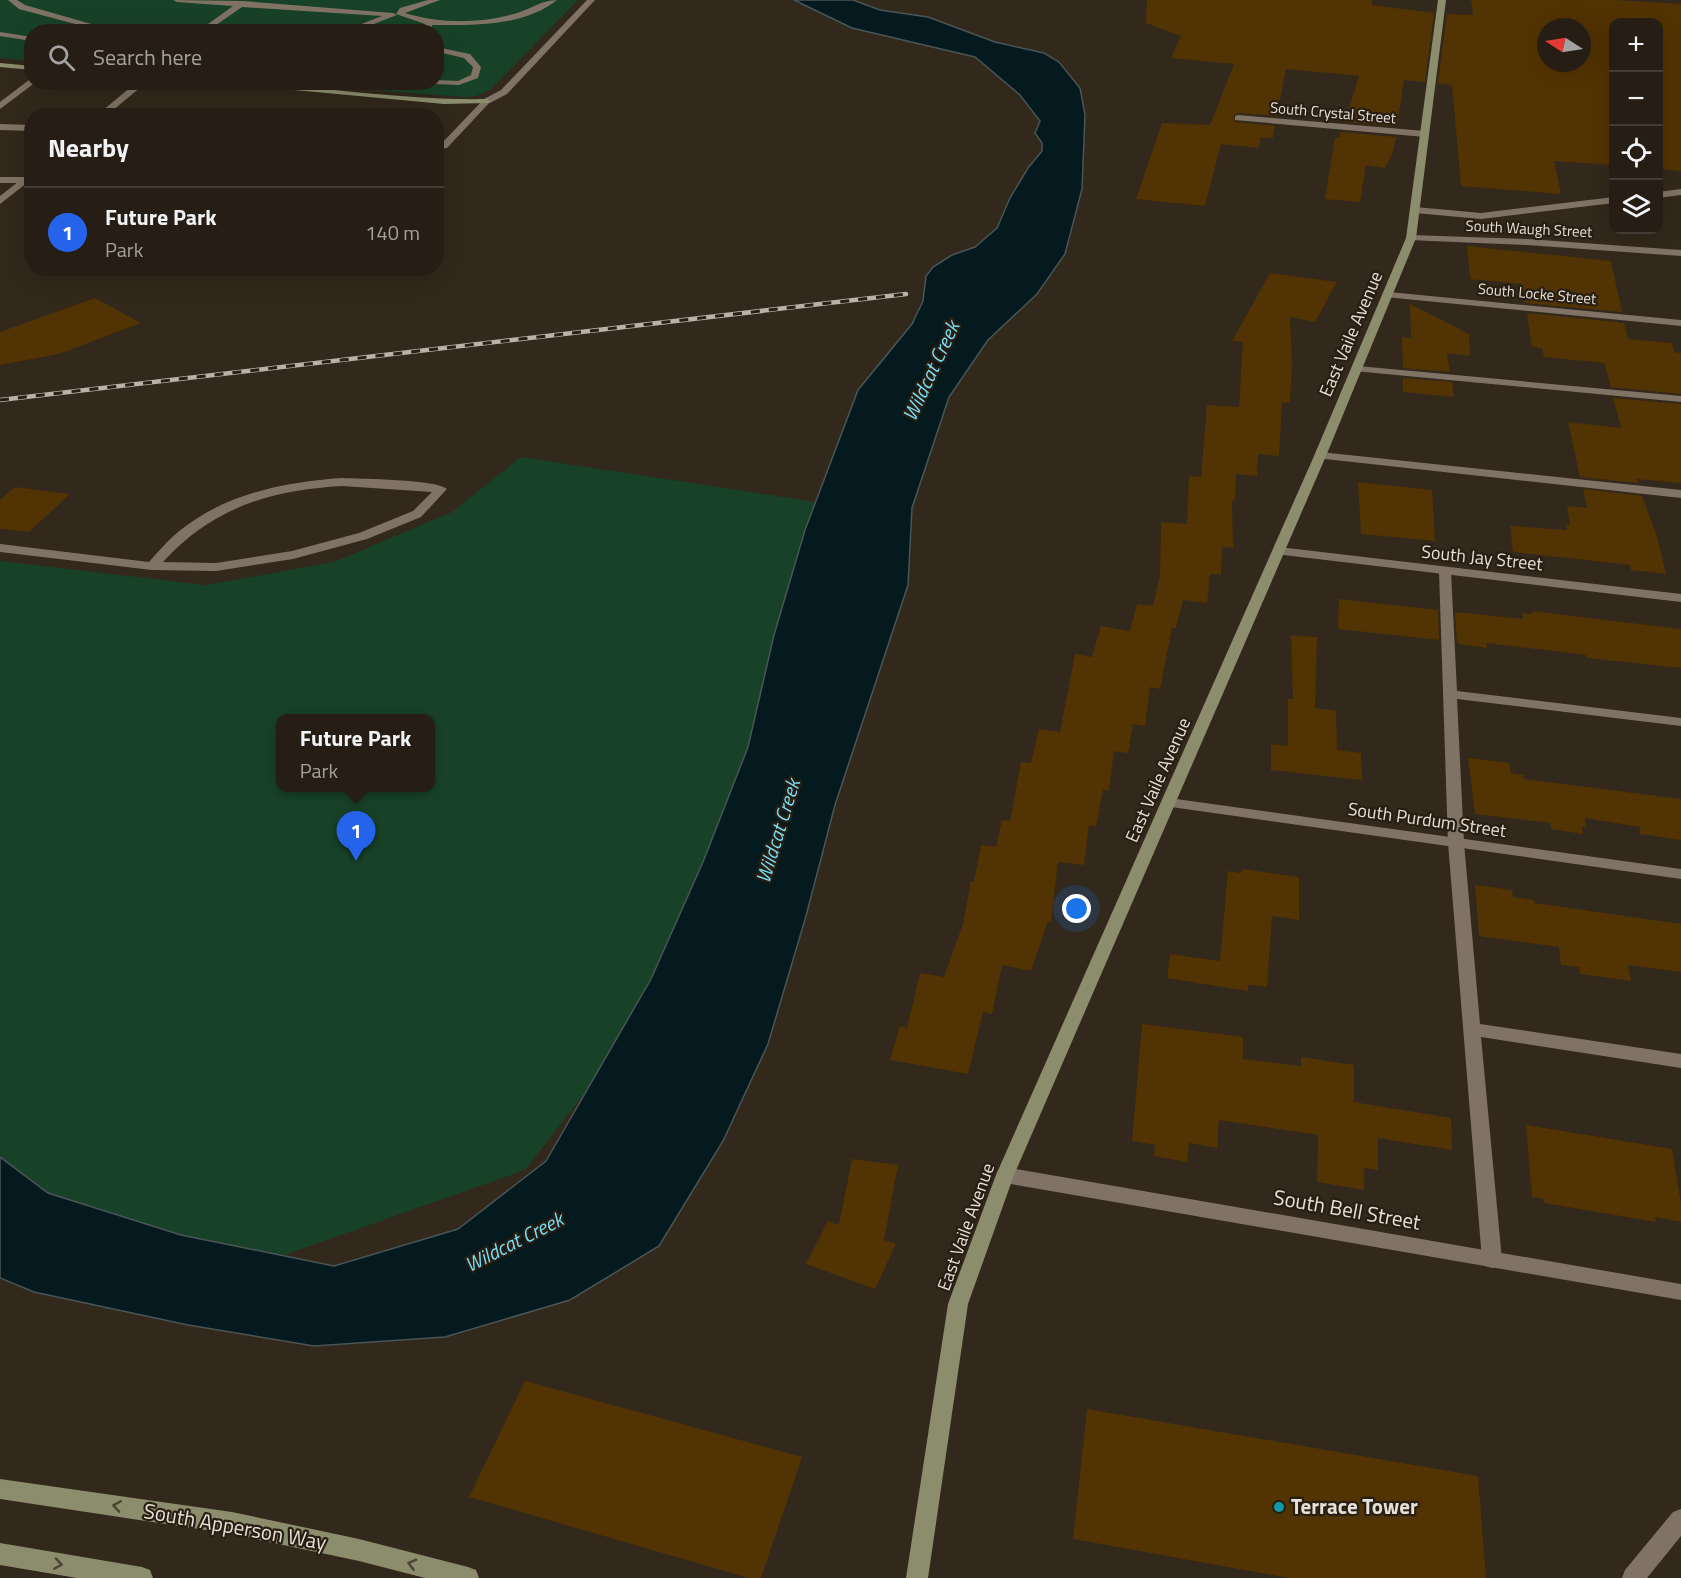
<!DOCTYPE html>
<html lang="en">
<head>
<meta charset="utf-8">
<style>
  :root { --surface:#261e14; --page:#2e271d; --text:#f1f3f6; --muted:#a4a2a0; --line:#423c34; --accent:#2563eb }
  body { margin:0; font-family:"Titillium Web",sans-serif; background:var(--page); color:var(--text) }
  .controls { position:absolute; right:18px; top:18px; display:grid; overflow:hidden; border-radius:12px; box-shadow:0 6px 24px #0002 }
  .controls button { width:54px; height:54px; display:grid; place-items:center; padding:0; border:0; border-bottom:2px solid var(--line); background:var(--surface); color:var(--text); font:30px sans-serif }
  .compass { position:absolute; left:1537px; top:18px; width:54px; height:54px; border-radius:50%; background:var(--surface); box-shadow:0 6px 24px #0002; rotate:282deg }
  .you { position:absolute; left:1077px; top:909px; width:21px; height:21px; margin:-15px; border:4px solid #fff; border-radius:50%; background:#1a73e8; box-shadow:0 0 0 9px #1a73e833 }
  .badge { display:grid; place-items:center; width:39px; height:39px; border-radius:50%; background:var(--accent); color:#fff; font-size:20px; font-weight:700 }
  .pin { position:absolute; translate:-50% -50px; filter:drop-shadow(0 2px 3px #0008) }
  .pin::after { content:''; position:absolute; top:32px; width:21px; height:18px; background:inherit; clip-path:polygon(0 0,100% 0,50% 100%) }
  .popup { position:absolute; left:276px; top:714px; width:159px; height:78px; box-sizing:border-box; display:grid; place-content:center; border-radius:12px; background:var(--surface); filter:drop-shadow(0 2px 4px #0005); font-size:20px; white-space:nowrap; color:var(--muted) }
  .popup b { font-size:22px; color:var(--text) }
  .popup::after { content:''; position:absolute; left:50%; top:100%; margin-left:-12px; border:12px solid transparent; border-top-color:var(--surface) }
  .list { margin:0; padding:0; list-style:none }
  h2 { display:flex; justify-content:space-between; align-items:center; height:78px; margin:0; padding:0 24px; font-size:26px }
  h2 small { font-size:20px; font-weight:400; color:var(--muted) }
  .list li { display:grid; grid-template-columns:39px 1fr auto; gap:18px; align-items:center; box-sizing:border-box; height:90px; padding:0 24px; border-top:2px solid var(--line) }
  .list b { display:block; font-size:22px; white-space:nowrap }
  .list p { margin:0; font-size:20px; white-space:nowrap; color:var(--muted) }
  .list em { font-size:20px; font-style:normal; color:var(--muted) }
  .icon { flex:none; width:33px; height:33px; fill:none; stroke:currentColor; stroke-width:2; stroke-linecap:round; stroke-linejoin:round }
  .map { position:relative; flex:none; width:1681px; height:1578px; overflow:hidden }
  .search { position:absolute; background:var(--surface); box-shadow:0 6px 24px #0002; left:24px; top:24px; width:420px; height:66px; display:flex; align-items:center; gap:15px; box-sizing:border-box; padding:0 21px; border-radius:24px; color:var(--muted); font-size:22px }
  .panel { position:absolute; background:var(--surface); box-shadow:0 6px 24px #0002; left:24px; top:108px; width:420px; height:168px; border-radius:24px }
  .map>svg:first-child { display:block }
  .green { fill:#184228; fill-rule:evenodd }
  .water { fill:#051a1f; stroke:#495556; stroke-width:1.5 }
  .building { fill:#523303; fill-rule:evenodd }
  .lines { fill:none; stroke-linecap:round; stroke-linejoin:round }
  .lane { fill:#807365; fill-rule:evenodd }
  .street { fill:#807365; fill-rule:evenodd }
  .secondary { fill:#8b8d6c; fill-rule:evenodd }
  .rail-casing { stroke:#bab2a9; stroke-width:4.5 }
  .rail { stroke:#281e12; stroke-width:3; stroke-dasharray:9; stroke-linecap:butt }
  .oneway { stroke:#4b4532 }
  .culture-dot { fill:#0f9aa8; stroke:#281e12; stroke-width:2 }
  .labels { text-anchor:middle; stroke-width:4.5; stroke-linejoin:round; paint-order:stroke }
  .far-street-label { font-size:15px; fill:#e7e0d8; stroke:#281e12 }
  .street-label { font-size:18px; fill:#e7e0d8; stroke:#281e12 }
  .water-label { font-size:20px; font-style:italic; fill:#76def8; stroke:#281e12 }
  .near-street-label { font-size:21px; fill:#e7e0d8; stroke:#281e12 }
  .near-poi-label { font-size:21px; font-weight:bold; fill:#e7e0d8; stroke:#281e12; text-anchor:start }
</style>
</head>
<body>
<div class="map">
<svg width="1681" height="1578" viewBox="0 0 1681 1578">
  <rect width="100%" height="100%" fill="#32281b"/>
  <!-- green -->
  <g class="green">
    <polygon points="0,0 578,0 491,89 476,96 464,97 279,83 436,82 436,32 32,32 31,61 0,58"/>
    <path d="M521 457 816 502 748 747 675 976 525 1170 219 1278 0 1214V561L206 585 334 562 452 512ZM281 718H431V788H281Z"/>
  </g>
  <!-- water -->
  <polygon class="water" points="794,0 853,0 880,10 928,17 995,42 1044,53 1059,62 1080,88 1085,115 1082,189 1065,254 1037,294 988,340 949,397 912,508 908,585 835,805 806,916 768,1044 723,1141 659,1246 570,1300 445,1337 314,1346 188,1325 34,1292 0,1278 0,1157 48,1193 181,1235 334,1266 458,1229 546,1161 651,979 703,862 748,747 774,635 805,530 858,390 912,324 923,301 926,276 933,267 952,255 975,247 997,228 1010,198 1028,168 1042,151 1042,143 1035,133 1040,121 1020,95 975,57 852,28"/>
  <!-- building -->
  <g class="building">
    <polygon points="1147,0 1373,0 1371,5 1434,13 1425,82 1404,80 1397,126 1345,122 1359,76 1286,69 1277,116 1238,113 1233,116 1235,122 1275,126 1273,138 1261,137 1259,148 1221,144 1205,206 1136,199 1162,123 1210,125 1234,64 1171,58 1181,36 1146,23"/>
    <path d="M1471 0H1616L1681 4V171L1659 169V22H1614V165L1554 161 1561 194 1461 186 1452 85 1438 83 1447 14 1473 15ZM1546 27H1582V63H1546Z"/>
    <polygon points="1341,132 1396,137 1393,153 1385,168 1366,165 1360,202 1325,199 1335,137 1339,138"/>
    <polygon points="1467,246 1611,261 1622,312 1525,303 1522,284 1470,279"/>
    <polygon points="1270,273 1337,282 1315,322 1290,317 1292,363 1290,403 1282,402 1279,456 1258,454 1257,476 1236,474 1235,501 1232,500 1233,548 1222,547 1221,575 1210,574 1207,603 1183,600 1176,628 1172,628 1160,689 1150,687 1145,726 1133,724 1128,753 1114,751 1109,791 1103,790 1096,826 1089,825 1084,865 1058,862 1051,922 1048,921 1031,971 1002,965 992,1014 983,1012 968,1074 890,1060 900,1026 907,1028 920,973 944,977 963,924 971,881 974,882 981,845 996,847 1002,820 1010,821 1021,762 1031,763 1039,729 1060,732 1075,654 1092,657 1101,626 1130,631 1137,604 1153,606 1160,575 1161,522 1187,524 1189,476 1201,477 1207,405 1239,407 1243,342 1232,341"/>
    <polygon points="95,298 141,323 59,354 0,365 0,332"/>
    <polygon points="1410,304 1469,334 1470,356 1447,353 1450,372 1403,368 1402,337 1411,338"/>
    <polygon points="1527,313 1624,323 1628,339 1672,343 1674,352 1681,353 1681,394 1611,387 1604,363 1544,357 1542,348 1532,347"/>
    <polygon points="1403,378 1452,382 1454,397 1403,392"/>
    <polygon points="1613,398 1681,404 1681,483 1637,479 1638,483 1580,477 1568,422 1621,428"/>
    <polygon points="1358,482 1432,490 1435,541 1361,534"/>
    <polygon points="15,487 70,494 29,532 0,529 0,500"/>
    <polygon points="1583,489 1642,496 1657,536 1666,574 1631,570 1630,565 1513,552 1510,526 1567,530 1566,525 1570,525 1567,506 1587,508"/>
    <polygon points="1339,599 1438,610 1439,640 1338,629"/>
    <polygon points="1532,611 1681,629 1681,668 1587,658 1586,655 1486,643 1487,648 1459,644 1457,642 1455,612 1523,619 1522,613 1533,614"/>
    <polygon points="1291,635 1317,637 1315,708 1336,711 1337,750 1361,753 1362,780 1271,770 1271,744 1288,746 1288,699 1293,699"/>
    <polygon points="1468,758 1509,763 1511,773 1523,775 1524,779 1681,799 1681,840 1640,834 1640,827 1585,818 1586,827 1582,826 1583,834 1551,829 1551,823 1475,814"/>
    <polygon points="1242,869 1299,877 1299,920 1272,916 1267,987 1248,985 1248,991 1167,978 1170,954 1220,961 1228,871 1241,873"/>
    <polygon points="1475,885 1512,890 1513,897 1534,900 1535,903 1681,924 1681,972 1628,965 1631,981 1580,974 1579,967 1561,965 1559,947 1479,936"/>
    <polygon points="1142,1024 1243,1037 1243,1059 1301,1066 1301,1057 1354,1065 1354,1102 1451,1118 1452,1150 1378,1138 1378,1170 1364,1168 1364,1190 1317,1182 1318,1135 1219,1120 1217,1148 1189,1143 1187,1162 1154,1156 1155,1145 1132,1141"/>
    <polygon points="1526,1125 1672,1149 1681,1204 1681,1222 1655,1217 1656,1222 1544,1203 1544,1199 1532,1197"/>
    <polygon points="852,1159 898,1165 884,1240 896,1244 875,1289 806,1264 828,1221 839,1225"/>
    <polygon points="525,1381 802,1457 761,1578 749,1578 469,1497"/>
    <polygon points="1087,1409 1478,1476 1486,1578 1289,1578 1073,1539"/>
  </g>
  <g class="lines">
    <!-- lane -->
    <g class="lane">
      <polygon points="8,0 17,0 25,5 119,32 105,32 19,9"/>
      <polygon points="173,0 243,1 393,13 397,15 353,32 341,32 382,16 242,7 206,32 197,32 233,6 177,2"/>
      <path d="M428 0H440L405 13C440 24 481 24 517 13 531 9 542 0 557 0 523 27 473 25 432 25L431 32H423L425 24 396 14 400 8Z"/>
      <polygon points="0,32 32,37 32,41 0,36"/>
      <polygon points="436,47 470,54 481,67 478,78 459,85 433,84 436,82 436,80 458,81 471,75 473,67 464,58 442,53 444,55 436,66"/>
      <polygon points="29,80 36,82 0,109 0,102"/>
      <polygon points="484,99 491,101 447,148 436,149 436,143 442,143"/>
      <polygon points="0,177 24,177 29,180 24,183 0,183"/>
      <polygon points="1681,189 1681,195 1658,198 1658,192"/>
      <polygon points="1614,197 1614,203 1481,219 1415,213 1410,210 1415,207 1481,213"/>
      <polygon points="1358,366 1681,396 1681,402 1354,371 1353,369"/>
      <polygon points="1320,452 1681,490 1681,498 1316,458 1314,456"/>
      <path d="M342 478C361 479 435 479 447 489L421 517 367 539 293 559 216 571 152 570 0 552V544L149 562C158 552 167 541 178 532 224 494 284 482 342 478ZM342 486 432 492 413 511 359 533 292 551 216 563 163 562C212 508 270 490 342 486Z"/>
      <polygon points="1445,568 1451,572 1457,691 1681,718 1681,726 1457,699 1464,843 1480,1024 1681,1054 1681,1068 1481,1037 1502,1260 1499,1266 1492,1268 1485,1266 1482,1260 1448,843 1439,572"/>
      <polygon points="1681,1509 1681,1536 1647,1578 1622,1578 1625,1570 1673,1512"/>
    </g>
    <!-- street -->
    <g class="street">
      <polygon points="587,0 595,0 507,94 490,103 484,103 484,99 501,90"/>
      <polygon points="137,82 147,82 106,116 96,116"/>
      <polygon points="1238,115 1425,131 1429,134 1425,137 1235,120 1235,116"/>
      <polygon points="0,124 32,125 32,131 0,130"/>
      <polygon points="32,171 32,179 0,204 0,196"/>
      <polygon points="1411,235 1527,239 1681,250 1681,256 1527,245 1408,240 1406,238"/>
      <polygon points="1389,292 1681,320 1681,326 1385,297 1384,295"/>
      <polygon points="1279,547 1681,594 1681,602 1275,554 1273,551 1275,548"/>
      <polygon points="1169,798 1681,869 1681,879 1164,806 1161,803 1164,800"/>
      <polygon points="1005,1167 1681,1284 1681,1300 1005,1183 998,1180 996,1175 998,1170"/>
    </g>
    <!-- secondary -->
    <g class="secondary">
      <polygon points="1438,0 1446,0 1416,238 1326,456 1014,1175 968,1304 928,1578 906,1578 948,1304 996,1175 1314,456 1406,238"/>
      <polygon points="0,63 32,66 32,70 0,67"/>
      <path d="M207 82C301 82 393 101 487 99L491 101 487 103 444 104Z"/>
      <polygon points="0,1479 232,1512 359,1539 468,1567 476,1570 479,1578 425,1578 359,1561 232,1534 0,1499"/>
      <polygon points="0,1543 142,1567 150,1570 153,1578 77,1578 0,1565"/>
    </g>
    <!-- rail casing -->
    <g class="rail-casing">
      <polyline id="rail" points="0,400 906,294"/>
    </g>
    <!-- rail -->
    <use href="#rail" class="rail"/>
  </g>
  <!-- one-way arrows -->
  <defs><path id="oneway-chevron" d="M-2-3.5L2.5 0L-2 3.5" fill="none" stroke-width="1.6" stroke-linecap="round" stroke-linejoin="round" transform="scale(1.5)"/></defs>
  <g class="oneway">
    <use href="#oneway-chevron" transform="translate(117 1506) rotate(-171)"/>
    <use href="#oneway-chevron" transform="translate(58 1564) rotate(9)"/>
    <use href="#oneway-chevron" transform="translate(412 1564) rotate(-166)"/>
  </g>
  <!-- markers -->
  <circle class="culture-dot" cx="1279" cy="1507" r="6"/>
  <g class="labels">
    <!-- far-street labels -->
    <g class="far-street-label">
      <text transform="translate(1333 113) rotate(5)" y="5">South Crystal Street</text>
      <text transform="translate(1529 229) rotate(3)" y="5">South Waugh Street</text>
      <text transform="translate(1537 294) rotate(5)" y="5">South Locke Street</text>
    </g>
    <!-- street labels -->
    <g class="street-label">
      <text transform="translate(1351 334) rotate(-67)" y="6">East Vaile Avenue</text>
      <text transform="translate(1482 558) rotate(6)" y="6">South Jay Street</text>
      <text transform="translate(1158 780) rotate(-66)" y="6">East Vaile Avenue</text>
      <text transform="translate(1427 820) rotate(8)" y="6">South Purdum Street</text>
      <text transform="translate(966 1227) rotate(-70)" y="6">East Vaile Avenue</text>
    </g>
    <!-- water labels -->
    <g class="water-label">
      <text transform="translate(931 371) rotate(-65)" y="7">Wildcat Creek</text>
      <text transform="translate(778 831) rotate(-73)" y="7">Wildcat Creek</text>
      <text transform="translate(514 1242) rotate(-27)" y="7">Wildcat Creek</text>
    </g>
    <!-- near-street labels -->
    <g class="near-street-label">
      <text transform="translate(1347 1210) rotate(10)" y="7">South Bell Street</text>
      <text transform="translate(235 1527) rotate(10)" y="7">South Apperson Way</text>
    </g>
    <!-- near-poi labels -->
    <g class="near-poi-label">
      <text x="1291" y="1514">Terrace Tower</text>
    </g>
  </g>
</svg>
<div class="controls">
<button>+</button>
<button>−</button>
<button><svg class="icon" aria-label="locate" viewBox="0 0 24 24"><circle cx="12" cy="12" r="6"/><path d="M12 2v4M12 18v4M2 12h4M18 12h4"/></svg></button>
<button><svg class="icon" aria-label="layers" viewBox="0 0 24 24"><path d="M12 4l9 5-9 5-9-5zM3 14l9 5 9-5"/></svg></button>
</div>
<svg class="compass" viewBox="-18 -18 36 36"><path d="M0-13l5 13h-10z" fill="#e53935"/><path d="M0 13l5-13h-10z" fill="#a4a2a0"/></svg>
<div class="you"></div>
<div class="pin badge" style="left:356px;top:861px">1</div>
<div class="popup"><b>Future Park</b>Park</div>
<div class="search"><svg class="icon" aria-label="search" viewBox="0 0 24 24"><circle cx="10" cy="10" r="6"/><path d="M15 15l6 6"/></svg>Search here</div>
<section class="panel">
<h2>Nearby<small></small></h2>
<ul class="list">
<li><span class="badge">1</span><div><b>Future Park</b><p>Park</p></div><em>140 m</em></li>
</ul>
</section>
</div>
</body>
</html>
